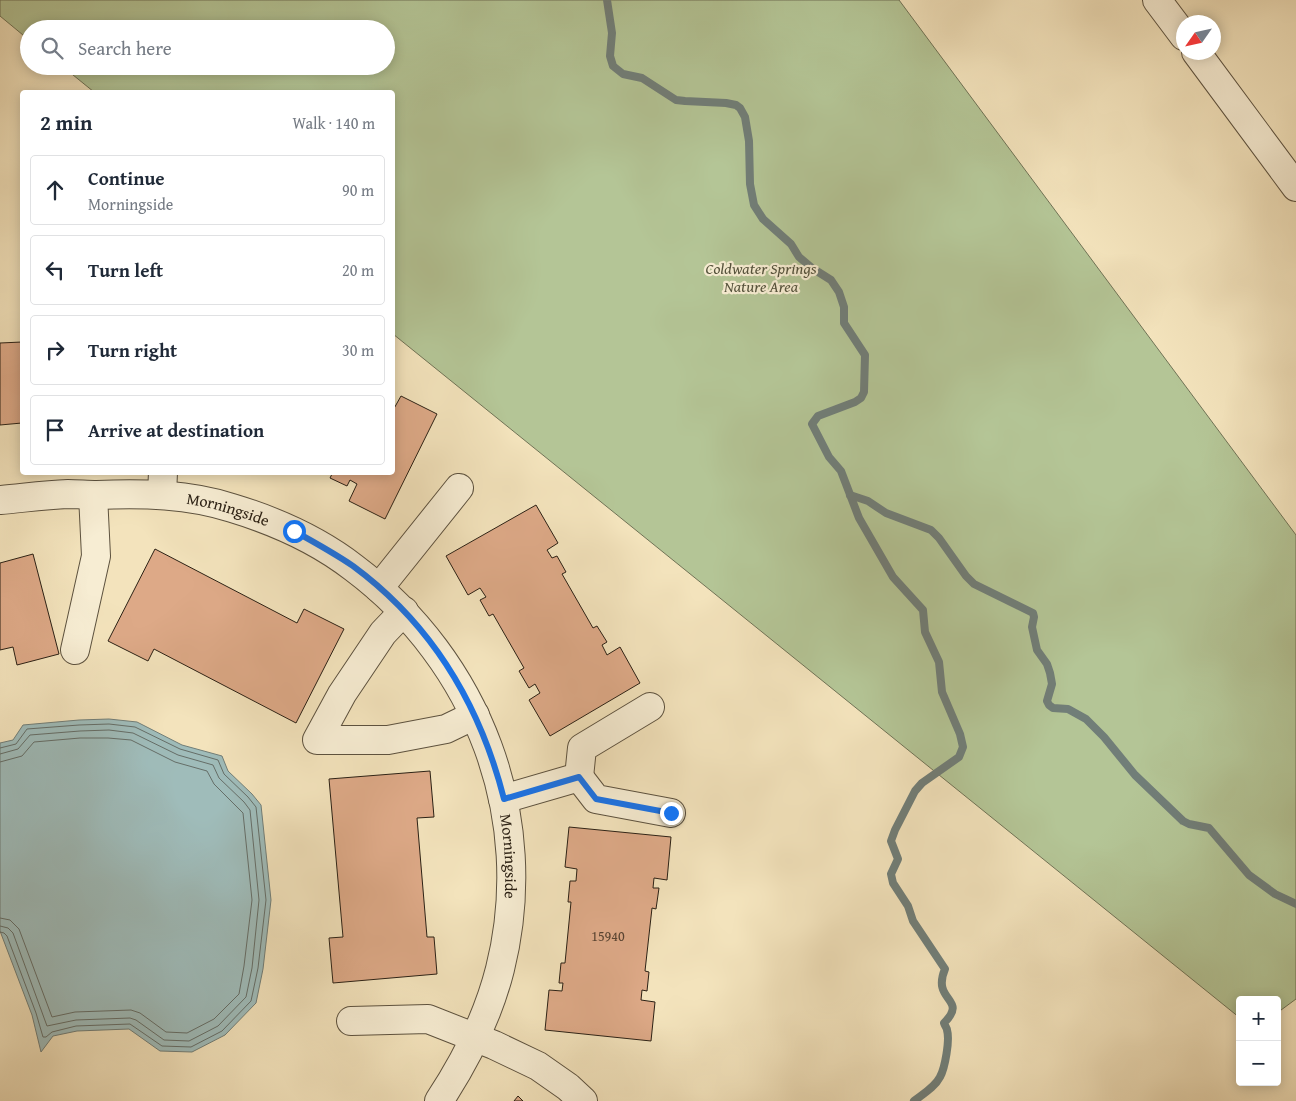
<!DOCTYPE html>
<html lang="en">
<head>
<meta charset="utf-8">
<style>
  :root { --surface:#fff; --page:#f2f2f3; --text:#1f2937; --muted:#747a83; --line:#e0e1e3 }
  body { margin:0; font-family:"Gentium Book Plus",serif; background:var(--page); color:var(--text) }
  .controls { position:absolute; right:15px; bottom:15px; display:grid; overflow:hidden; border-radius:5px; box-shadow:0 2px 12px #0003 }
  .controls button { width:45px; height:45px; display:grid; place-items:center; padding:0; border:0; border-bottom:1px solid var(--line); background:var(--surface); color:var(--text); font:25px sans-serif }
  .compass { position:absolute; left:1176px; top:15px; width:45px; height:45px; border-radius:50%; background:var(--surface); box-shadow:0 2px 12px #0003; rotate:236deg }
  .stop { position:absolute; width:15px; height:15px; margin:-11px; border:4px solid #1a73e8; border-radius:50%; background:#fff }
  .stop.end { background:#1a73e8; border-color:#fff; box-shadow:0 1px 5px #0008 }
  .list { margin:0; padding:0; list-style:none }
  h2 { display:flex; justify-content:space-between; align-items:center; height:65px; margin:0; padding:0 20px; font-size:21px }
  h2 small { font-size:16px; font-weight:400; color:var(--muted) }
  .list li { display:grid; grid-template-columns:32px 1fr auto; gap:15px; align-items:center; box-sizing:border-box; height:70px; margin:0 10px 10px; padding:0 10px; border:1px solid var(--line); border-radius:5px }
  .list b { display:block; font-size:19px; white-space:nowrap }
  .list p { margin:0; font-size:16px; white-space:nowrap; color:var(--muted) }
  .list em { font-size:16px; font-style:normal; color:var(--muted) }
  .icon { flex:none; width:28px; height:28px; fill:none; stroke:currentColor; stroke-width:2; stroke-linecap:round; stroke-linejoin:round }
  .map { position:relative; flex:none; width:1296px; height:1101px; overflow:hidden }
  .search { position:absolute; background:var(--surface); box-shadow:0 2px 12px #0003; left:20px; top:20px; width:375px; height:55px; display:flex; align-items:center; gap:12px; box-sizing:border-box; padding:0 18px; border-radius:28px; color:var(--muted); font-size:19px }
  .panel { position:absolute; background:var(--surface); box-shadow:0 2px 12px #0003; left:20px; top:90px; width:375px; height:385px; border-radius:5px }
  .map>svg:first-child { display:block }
  .green { fill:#b4c596; stroke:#707356 }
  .water { fill:#9fbcba; stroke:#717e78 }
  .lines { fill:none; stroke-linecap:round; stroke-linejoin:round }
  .shore { stroke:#656e68; stroke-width:1 }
  .stream { stroke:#717e78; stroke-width:8 }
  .building { fill:#dda987; stroke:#2b2115 }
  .minor-casing { stroke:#5d523f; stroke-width:30 }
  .minor { stroke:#f7edd3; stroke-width:28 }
  .route { stroke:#1a73e8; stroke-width:6 }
  .labels { text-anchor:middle; stroke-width:4.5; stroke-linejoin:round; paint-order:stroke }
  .number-label { font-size:14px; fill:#584332 }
  .park-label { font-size:16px; font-style:italic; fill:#54523c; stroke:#f7edd3 }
  .street-label { font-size:16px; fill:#2b2115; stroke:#f7edd3 }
</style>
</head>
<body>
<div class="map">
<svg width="1296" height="1101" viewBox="0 0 1296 1101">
  <rect width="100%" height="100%" fill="#f3e3bc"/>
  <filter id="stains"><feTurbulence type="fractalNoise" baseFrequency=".004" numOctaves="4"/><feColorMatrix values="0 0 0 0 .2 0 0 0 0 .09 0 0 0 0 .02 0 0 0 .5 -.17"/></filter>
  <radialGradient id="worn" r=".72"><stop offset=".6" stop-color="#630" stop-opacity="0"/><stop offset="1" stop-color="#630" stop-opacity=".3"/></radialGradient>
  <!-- green -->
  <polygon class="green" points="0,0 899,0 1296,535 1296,999 1277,1013 1277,1000 1240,1000 1240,1018 393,334 392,92 94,92 62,66 386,66 386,29 29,29 29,40 0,16"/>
  <!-- water -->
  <polygon class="water" points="109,719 137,722 182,745 222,756 228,771 252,794 261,805 271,900 263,969 256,1003 225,1035 192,1052 160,1051 129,1029 77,1031 53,1036 41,1052 32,1015 0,931 0,743 13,740 23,725 79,720"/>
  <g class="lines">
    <!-- shore -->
    <g class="shore">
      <polyline points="0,748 16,744 27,729 79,725 109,724 135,727 180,749 218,760 224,774 248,797 256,807 266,900 258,968 251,1001 222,1031 191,1047 162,1046 130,1024 76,1026 52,1032 46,1037 43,1037 36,1013 7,936 4,933 0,932"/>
      <polyline points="0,754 18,749 30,735 80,731 109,730 133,733 178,755 213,765 219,778 244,802 250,810 259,900 252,968 246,997 218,1026 189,1041 164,1040 136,1020 130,1018 76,1020 47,1026 13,933 8,928 0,926"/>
      <polyline points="0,762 22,756 34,742 80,738 108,738 131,740 175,762 207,771 214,784 243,813 252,900 244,966 239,994 214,1019 187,1033 166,1032 140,1013 131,1010 75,1012 52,1017 19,929 10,920 0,918"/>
    </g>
    <!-- stream -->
    <g class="stream">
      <path d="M607 0 612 33 610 56 613 66 623 74 642 78 676 100 685 101 726 103 736 105 740 108 745 117 749 141 750 184 754 205 763 219 791 244 799 257 812 268 831 280 839 292 844 307V323L865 355 864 392 861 398 855 402 818 416 812 424 829 457 841 471 859 518 893 577 923 610 925 632 939 662 942 692 960 734 963 747 959 757 922 783 915 791 895 830 891 841 898 859 891 874 893 883 908 906 913 921 945 969C931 1002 969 998 944 1023 945 1026 947 1028 947 1030 950 1040 945 1068 940 1077 935 1087 923 1094 914 1101"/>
      <polyline points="850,495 868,501 886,513 931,530 939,538 966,576 974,584 1033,613 1034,617 1032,627 1037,650 1047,664 1050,673 1052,684 1047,701 1049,705 1053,708 1068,709 1086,719 1104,737 1135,775 1183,821 1189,824 1209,828 1249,875 1275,894 1296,904"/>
    </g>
  </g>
  <!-- building -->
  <g class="building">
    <polygon points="22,342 22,423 0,425 0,343"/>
    <polygon points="401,396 437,414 385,519 349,501 357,484 350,480 347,486 330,478 332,474 328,472 392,472 392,412"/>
    <polygon points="536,505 558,543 547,550 552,558 557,556 566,572 562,574 593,628 597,626 607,642 602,645 607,655 620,647 640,683 550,736 529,700 540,693 535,684 529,688 519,671 524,668 493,614 489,616 480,600 486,597 480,588 468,595 446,556"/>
    <polygon points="155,549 297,623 304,609 344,629 296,723 154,649 148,661 108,641"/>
    <polygon points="33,554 59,654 17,665 13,647 0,650 0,563"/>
    <polygon points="430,771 434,817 417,818 427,937 434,937 437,974 333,983 329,938 343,937 329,779"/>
    <polygon points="569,827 671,837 667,880 654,878 653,888 659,888 656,909 652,908 645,971 649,972 647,991 642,990 641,1000 655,1002 651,1041 545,1030 549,990 562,991 563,983 559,983 561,963 565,963 571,902 568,902 570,881 576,881 577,869 565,867"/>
    <polygon points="518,1096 523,1101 514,1101"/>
  </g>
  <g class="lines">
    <!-- minor casing -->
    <g class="minor-casing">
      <g id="minor">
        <polyline points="1157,0 1184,36"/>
        <polyline points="1196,52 1296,187"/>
        <polyline points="162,495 163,472"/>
        <path id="s1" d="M0 500C23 498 45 495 68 494 78 494 87 495 97 495 142 493 189 494 232 508 275 521 318 540 354 568 478 661 538 817 500 969 488 1017 466 1060 439 1101"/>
        <polyline points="379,588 459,488"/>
        <polyline points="404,611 383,633 342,694 317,740 388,740 446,729 475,715"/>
        <polyline points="75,650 96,556 93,495"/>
        <polyline points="579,777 582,748 650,707"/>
        <polyline points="503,799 579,777 596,799 671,813"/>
        <polyline points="351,1021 428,1019 494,1045 538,1066 568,1087 583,1101"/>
      </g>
    </g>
    <!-- minor -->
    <use href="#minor" class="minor"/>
  </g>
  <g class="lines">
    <!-- route -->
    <path class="route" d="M294 531C314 542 334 553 353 566 433 625 480 705 504 799L579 777 596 799 671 813"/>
  </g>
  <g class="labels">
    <!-- number labels -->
    <g class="number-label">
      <text x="608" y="941">15940</text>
    </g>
    <!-- park labels -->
    <g class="park-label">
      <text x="761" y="274">Coldwater Springs<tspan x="761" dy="18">Nature Area</tspan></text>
    </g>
    <!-- street labels -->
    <g class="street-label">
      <text dy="6" stroke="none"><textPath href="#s1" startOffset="230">Morningside</textPath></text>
      <text dy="6" stroke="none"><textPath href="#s1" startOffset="709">Morningside</textPath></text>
    </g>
  </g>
  <rect width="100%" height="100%" filter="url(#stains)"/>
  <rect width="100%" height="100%" fill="url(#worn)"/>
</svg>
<div class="controls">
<button>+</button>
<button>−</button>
</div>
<svg class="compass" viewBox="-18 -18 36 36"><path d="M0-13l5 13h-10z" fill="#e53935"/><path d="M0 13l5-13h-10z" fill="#747a83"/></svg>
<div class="stop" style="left:294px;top:531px"></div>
<div class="stop end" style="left:671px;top:813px"></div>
<div class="search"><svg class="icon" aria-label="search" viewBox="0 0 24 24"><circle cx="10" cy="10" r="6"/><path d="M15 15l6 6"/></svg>Search here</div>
<section class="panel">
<h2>2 min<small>Walk · 140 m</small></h2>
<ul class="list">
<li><svg class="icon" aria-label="ahead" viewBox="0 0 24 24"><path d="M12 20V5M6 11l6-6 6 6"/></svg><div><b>Continue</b><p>Morningside</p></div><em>90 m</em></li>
<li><svg class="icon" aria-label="left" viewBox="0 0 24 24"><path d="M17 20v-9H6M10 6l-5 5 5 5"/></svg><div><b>Turn left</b></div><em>20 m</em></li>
<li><svg class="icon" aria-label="right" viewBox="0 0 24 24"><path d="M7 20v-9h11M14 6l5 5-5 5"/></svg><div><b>Turn right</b></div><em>30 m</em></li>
<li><svg class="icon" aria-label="arrive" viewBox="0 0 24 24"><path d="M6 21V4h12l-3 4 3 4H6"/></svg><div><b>Arrive at destination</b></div></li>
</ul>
</section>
</div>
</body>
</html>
